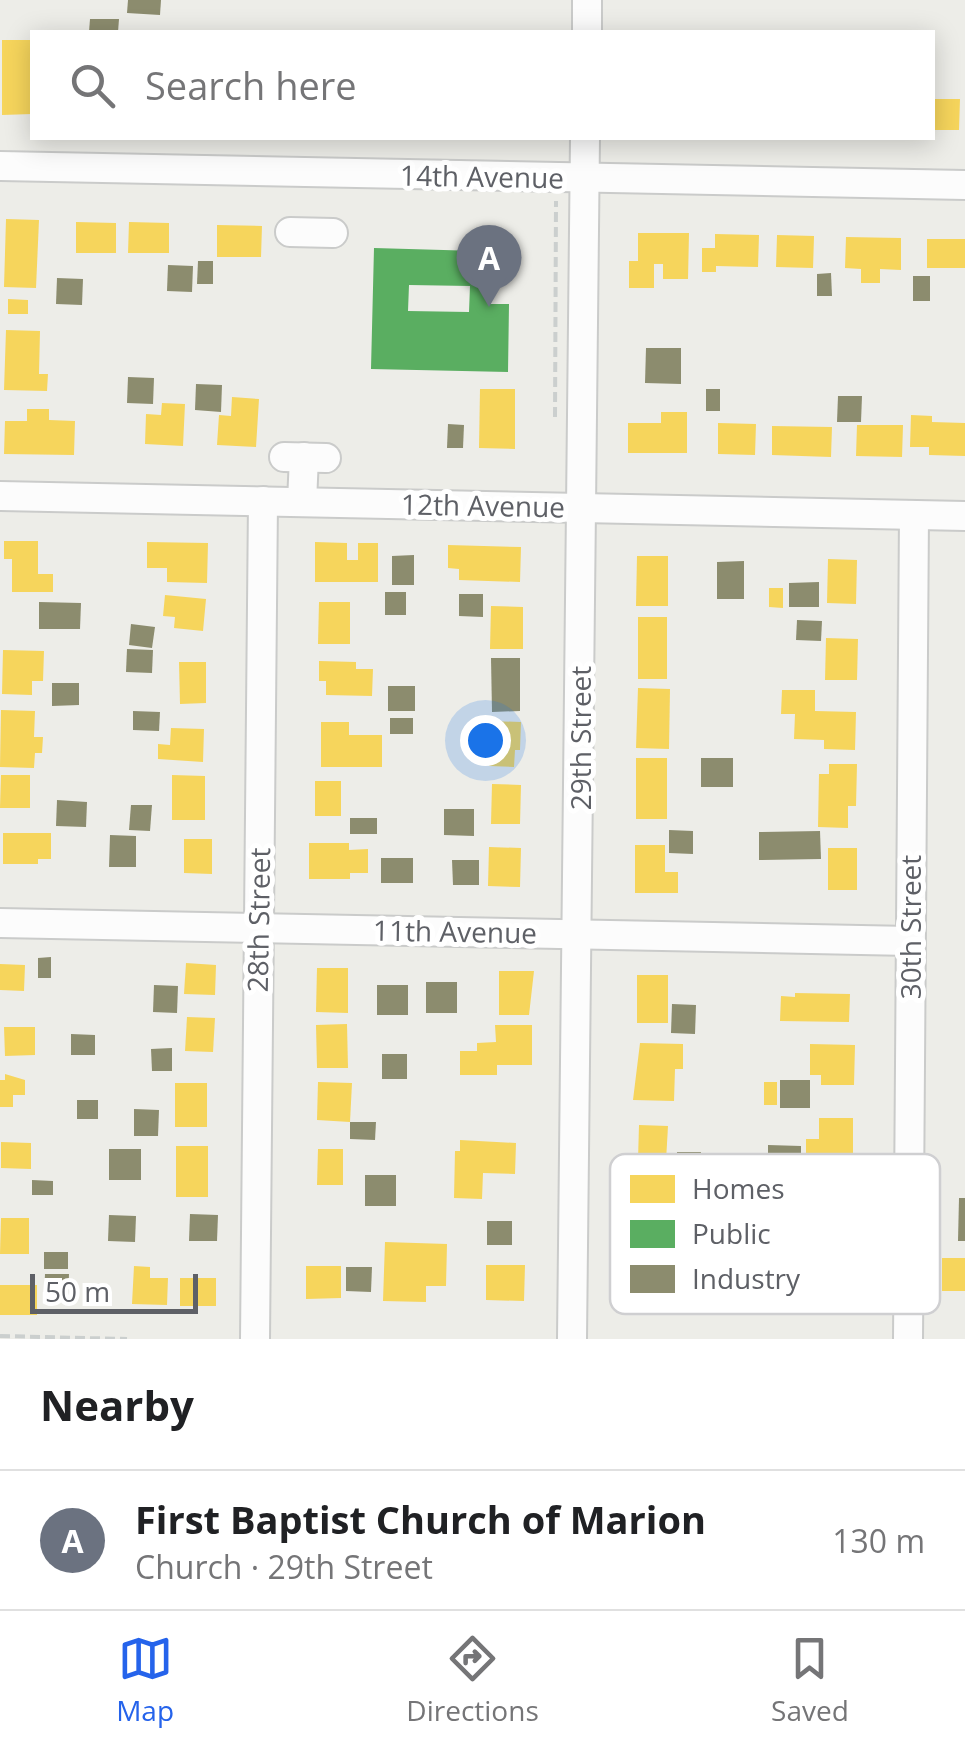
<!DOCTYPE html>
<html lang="en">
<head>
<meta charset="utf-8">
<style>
  :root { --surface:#fff; --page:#f2f2f2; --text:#202124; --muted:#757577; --line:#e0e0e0; --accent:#2563eb }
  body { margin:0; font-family:"Open Sans",sans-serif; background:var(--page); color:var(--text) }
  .scale { position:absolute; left:30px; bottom:25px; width:168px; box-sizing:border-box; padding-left:10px; border:5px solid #5e6066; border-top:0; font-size:28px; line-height:35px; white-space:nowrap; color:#5e6066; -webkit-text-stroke:8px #fff; paint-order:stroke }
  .you { position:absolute; left:485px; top:740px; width:35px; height:35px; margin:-25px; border:8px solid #fff; border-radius:50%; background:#1a73e8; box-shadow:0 0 0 15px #1a73e833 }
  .badge { display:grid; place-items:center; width:65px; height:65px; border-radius:50%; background:var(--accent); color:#fff; font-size:32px; font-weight:700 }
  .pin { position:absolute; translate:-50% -82px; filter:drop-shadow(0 2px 5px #0008) }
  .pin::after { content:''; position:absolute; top:52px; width:35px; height:30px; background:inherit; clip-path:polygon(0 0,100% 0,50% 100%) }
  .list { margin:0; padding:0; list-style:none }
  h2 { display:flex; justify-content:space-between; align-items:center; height:130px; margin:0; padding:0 40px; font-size:42px }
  h2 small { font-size:32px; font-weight:400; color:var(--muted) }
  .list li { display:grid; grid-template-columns:65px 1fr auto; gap:30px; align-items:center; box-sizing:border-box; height:140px; padding:0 40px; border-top:2px solid var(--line) }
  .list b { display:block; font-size:38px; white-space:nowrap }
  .list p { margin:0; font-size:32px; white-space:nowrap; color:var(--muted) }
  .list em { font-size:32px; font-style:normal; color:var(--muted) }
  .icon { flex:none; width:55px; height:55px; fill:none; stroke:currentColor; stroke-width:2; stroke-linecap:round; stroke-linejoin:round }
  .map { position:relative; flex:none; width:965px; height:1339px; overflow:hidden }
  .search { position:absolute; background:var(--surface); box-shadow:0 5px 25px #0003; left:30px; right:30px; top:30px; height:110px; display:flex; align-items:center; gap:25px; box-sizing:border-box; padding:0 35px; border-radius:0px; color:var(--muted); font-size:38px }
  .sheet { height:270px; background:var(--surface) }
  nav { display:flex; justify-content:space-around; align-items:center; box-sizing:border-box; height:140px; border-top:2px solid var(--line); background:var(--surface); font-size:28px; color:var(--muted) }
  nav a { display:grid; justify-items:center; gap:5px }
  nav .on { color:var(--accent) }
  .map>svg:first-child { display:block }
  .homes { fill:#f6d55c }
  .public { fill:#5aae61; fill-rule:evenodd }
  .industry { fill:#8c8c6e }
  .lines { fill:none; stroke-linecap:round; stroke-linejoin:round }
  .minor-casing { stroke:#cacbca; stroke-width:32 }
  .path { stroke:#cbcfce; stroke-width:4; stroke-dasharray:10 5; stroke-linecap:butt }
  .minor { stroke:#fcfcfc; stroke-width:28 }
  .labels { text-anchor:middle; stroke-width:10; stroke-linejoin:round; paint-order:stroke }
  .street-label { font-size:28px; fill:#5e6066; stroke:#fff }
  .key { fill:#fff; stroke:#cfcfd1; stroke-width:2.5 }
  .key-label { font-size:28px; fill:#5e6066 }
</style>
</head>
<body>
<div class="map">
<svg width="965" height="1339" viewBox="0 0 965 1339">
  <rect width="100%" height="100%" fill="#edede8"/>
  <!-- homes -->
  <g class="homes">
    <polygon points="2,40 32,40 32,114 2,115"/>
    <polygon points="932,99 960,99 959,130 932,130"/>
    <polygon points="6,219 39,220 36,288 4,287"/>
    <polygon points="76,222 116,223 116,253 76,253"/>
    <polygon points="129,222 169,223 169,253 128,253"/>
    <polygon points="217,225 262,226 261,257 217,257"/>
    <polygon points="638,233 689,233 688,279 663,279 663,264 654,264 654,288 629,288 629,261 638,261"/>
    <polygon points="715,234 759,235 758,267 716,266 716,272 702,272 702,248 715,248"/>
    <polygon points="777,235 814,236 813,268 776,267"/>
    <polygon points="846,237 901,238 901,270 880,269 880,283 861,283 861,269 845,268"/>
    <rect x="927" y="239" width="38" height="29"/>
    <polygon points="8,299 28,300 28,314 8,314"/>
    <polygon points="6,330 40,331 39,374 48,374 47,391 4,390"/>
    <polygon points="480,389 515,389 515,449 479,448"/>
    <polygon points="232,397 259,399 256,447 217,445 219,415 231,416"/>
    <polygon points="162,403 185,404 183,446 145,444 146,414 161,415"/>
    <polygon points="27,409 49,409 49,420 75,421 74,455 4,454 5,421 27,421"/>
    <polygon points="661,412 687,412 687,453 628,453 628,423 661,423"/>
    <polygon points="911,415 932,416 932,422 965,423 965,456 929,455 929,447 910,447"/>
    <polygon points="718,423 756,424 755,455 718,454"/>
    <polygon points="857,425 903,425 902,457 856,456"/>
    <polygon points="772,426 832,427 831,457 772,455"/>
    <polygon points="4,541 38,541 38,574 53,574 53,592 12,592 12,559 4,559"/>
    <polygon points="147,542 208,543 207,583 167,582 167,568 147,568"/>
    <polygon points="315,542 347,543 347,560 358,560 358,543 378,543 378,582 315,582"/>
    <polygon points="448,545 521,547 520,582 459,580 459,569 448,568"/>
    <polygon points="637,556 668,556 668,606 636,606"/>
    <polygon points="828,559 857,560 856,604 827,603"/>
    <polygon points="769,588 783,588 783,608 769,607"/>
    <polygon points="165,595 206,599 203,631 174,628 175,617 163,616"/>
    <polygon points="319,602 350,602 350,644 318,644"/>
    <polygon points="491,606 523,607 523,649 490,649"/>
    <rect x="638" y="617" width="29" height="62"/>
    <polygon points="826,638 858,639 857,680 825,680"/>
    <polygon points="3,650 44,651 43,681 32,681 32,695 2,694"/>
    <polygon points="319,661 356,662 356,669 373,669 372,696 326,695 326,681 319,681"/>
    <polygon points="179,662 206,662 206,703 180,704"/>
    <polygon points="638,688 670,689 669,749 636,748"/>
    <polygon points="782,690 815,690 815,711 856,712 855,750 824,749 824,740 794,739 795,714 781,714"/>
    <polygon points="1,710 35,711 34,737 43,737 42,753 35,753 34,768 0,767"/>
    <polygon points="490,721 521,722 520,750 515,750 514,767 489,766"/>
    <polygon points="321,722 349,722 349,735 382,735 382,767 321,767"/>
    <polygon points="171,728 204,729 203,762 158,759 158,744 170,745"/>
    <rect x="636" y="758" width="31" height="61"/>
    <polygon points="829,764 857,764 856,806 848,806 848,828 818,827 819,774 829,774"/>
    <polygon points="1,775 30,775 30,808 0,808"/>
    <polygon points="172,775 205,776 205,820 172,820"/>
    <rect x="315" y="781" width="26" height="35"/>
    <polygon points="492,784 521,785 520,824 491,824"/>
    <polygon points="3,833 51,833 51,859 38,859 38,864 3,864"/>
    <polygon points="184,839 212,839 212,874 184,873"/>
    <polygon points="309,843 349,843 349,850 368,849 368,873 350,873 350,879 309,879"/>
    <polygon points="635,845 665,845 665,872 678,872 678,893 635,893"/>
    <polygon points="489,847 521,848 520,887 488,886"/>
    <rect x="828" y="848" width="29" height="42"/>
    <polygon points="186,963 216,965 215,995 184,994"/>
    <polygon points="0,964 25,965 24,991 0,990"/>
    <polygon points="317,968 348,968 348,1013 316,1012"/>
    <polygon points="499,971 534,971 529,1015 499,1015"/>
    <rect x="637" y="975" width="31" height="48"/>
    <polygon points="795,993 850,994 849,1022 780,1021 781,996 795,997"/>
    <polygon points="187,1017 215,1018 213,1052 185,1051"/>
    <polygon points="347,1024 348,1068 317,1068 316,1025"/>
    <polygon points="495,1025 532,1025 532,1065 497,1065 497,1075 460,1075 460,1051 477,1051 477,1043 496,1042"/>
    <polygon points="4,1027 35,1027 35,1055 5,1056"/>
    <polygon points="640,1043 683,1044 683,1069 675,1069 674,1101 633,1100"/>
    <polygon points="810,1044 855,1045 854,1085 821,1085 821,1075 810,1075"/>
    <polygon points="5,1074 25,1080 25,1095 13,1095 13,1107 0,1107 0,1080 5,1080"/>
    <polygon points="318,1082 352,1083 350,1122 317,1120"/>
    <rect x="764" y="1082" width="13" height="23"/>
    <rect x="175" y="1083" width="32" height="44"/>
    <polygon points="819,1118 853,1118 853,1158 806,1158 806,1139 819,1139"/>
    <polygon points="639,1125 668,1126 666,1161 638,1160"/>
    <polygon points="460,1140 516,1143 515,1174 483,1173 482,1199 454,1198 455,1151 460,1151"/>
    <polygon points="1,1142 31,1143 31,1169 1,1168"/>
    <rect x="176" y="1146" width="32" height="51"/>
    <polygon points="318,1149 343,1149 343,1185 317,1185"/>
    <polygon points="1,1218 29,1218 29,1254 0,1254"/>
    <polygon points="385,1242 447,1244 446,1286 426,1286 426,1302 383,1301"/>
    <rect x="942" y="1258" width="23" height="33"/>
    <polygon points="486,1265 525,1265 524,1301 486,1300"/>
    <polygon points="134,1266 150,1267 150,1278 168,1278 167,1305 132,1304"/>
    <polygon points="306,1266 341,1266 341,1298 306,1299"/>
    <rect x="180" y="1278" width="36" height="28"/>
    <rect x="0" y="1285" width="37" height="30"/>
  </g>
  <!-- public -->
  <path class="public" d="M478 245H491L490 256 500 257 499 284H492L491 304H509L508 372 371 369 374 248 478 251ZM409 285 470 286 469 312 408 311Z"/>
  <!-- industry -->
  <g class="industry">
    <polygon points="128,0 161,0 160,15 127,13"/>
    <polygon points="90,19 119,19 118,32 89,32"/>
    <polygon points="198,261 213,261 213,284 197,284"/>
    <polygon points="168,265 193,266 192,292 167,291"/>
    <polygon points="831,273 832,296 817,296 817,274"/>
    <rect x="913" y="276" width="17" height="25"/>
    <polygon points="57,278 83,279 82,305 56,304"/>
    <polygon points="646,348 681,348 681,384 645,383"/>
    <polygon points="128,377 154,378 153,404 127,403"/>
    <polygon points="196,384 222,385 221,412 195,410"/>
    <rect x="706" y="389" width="14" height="22"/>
    <polygon points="838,396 862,396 861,422 837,422"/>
    <polygon points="448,424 464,425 463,448 447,448"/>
    <polygon points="414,555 414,585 392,585 392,556"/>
    <polygon points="744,561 744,599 717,599 717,562"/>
    <polygon points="819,582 819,607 789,607 789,583"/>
    <rect x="385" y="592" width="21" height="23"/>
    <polygon points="459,594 483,594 483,617 459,616"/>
    <polygon points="39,602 81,603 80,629 39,629"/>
    <polygon points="797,620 822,621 821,641 796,640"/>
    <polygon points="131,624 155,627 152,648 129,645"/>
    <polygon points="127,649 153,650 152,673 126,672"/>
    <polygon points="491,658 520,658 520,711 492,712"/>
    <polygon points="52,683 79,683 79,705 52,706"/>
    <rect x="388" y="686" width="27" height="25"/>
    <polygon points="133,711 160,712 159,731 133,730"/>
    <rect x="390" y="718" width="23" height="16"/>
    <rect x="701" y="758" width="32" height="29"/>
    <polygon points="57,800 87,802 86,827 56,826"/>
    <polygon points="131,805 152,805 150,831 129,830"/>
    <polygon points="444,809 474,809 474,836 444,835"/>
    <rect x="350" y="818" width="27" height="16"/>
    <polygon points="669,830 693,831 693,854 669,853"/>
    <polygon points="820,831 821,859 759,860 759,832"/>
    <polygon points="110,835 136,836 136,867 109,867"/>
    <rect x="381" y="858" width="32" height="25"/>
    <polygon points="452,860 479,860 479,885 453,885"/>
    <polygon points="51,957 51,978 38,978 38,958"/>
    <rect x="426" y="982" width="31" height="31"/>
    <polygon points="154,985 178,986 177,1013 153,1012"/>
    <rect x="377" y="985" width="31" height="30"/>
    <polygon points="672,1004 696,1005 695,1034 671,1033"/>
    <polygon points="71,1034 95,1035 95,1055 71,1055"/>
    <polygon points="172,1048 172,1071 152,1071 151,1049"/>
    <rect x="382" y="1054" width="25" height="25"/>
    <rect x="780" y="1080" width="30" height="28"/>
    <rect x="77" y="1100" width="21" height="19"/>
    <polygon points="134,1109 159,1110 158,1136 134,1136"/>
    <polygon points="350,1122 376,1122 375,1140 350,1139"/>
    <polygon points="768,1145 801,1146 801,1174 768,1174"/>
    <rect x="109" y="1149" width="32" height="31"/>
    <polygon points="677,1152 701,1152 700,1178 677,1178"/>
    <rect x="365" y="1175" width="31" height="31"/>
    <polygon points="32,1180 53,1181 53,1195 32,1195"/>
    <polygon points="959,1198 965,1198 965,1241 958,1241"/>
    <polygon points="190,1214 218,1215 217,1241 189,1241"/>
    <polygon points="109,1215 136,1216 135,1242 108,1241"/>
    <rect x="487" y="1221" width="25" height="24"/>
    <rect x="44" y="1252" width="24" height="17"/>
    <polygon points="346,1267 372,1267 371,1292 346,1291"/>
    <polygon points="45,1274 69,1274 68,1301 44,1299"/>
  </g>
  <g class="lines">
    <!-- minor casing -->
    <g class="minor-casing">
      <g id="minor">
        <polyline points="587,32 587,0"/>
        <polyline points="0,166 965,185"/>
        <polyline points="290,232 333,233"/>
        <polyline points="284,457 326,458"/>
        <polyline points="0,496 965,516"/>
        <polyline points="302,502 304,457"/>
        <polyline points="0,923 910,941"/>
        <polyline points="255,1339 263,501"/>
        <polyline points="572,1339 585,138"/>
        <polyline points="908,1339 914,515"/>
      </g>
    </g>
    <!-- path -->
    <g class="path">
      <polyline points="555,417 556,201"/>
      <polyline points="0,1336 127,1339"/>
    </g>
    <!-- minor -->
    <use href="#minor" class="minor"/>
  </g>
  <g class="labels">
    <!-- street labels -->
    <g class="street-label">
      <text transform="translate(482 177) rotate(1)" y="10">14th Avenue</text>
      <text transform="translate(483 506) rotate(1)" y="10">12th Avenue</text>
      <text transform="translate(581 738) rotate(-90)" y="10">29th Street</text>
      <text transform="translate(259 920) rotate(-89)" y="10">28th Street</text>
      <text transform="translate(911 927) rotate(-90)" y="10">30th Street</text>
      <text transform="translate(455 932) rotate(1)" y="10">11th Avenue</text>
    </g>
  </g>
  <!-- legend -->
  <rect x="610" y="1154" width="330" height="160" rx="15" class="key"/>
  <rect x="630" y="1175" width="45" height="28" fill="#f6d55c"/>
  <rect x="630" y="1220" width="45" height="28" fill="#5aae61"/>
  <rect x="630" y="1265" width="45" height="28" fill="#8c8c6e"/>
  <g class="key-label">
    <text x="692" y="1199">Homes</text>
    <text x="692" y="1244">Public</text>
    <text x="692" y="1289">Industry</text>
  </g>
</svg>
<div class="scale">50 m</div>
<div class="you"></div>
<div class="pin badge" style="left:489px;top:307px;background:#6b7280">A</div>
<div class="search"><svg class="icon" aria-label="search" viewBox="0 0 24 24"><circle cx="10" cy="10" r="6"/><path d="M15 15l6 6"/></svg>Search here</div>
</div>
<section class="sheet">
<h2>Nearby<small></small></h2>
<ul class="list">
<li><span class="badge" style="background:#6b7280">A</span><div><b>First Baptist Church of Marion</b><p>Church · 29th Street</p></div><em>130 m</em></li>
</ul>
</section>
<nav>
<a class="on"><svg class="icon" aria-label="map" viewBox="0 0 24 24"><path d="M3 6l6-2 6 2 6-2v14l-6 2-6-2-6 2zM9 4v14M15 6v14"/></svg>Map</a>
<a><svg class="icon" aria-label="directions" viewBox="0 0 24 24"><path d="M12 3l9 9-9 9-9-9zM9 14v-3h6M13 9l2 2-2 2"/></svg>Directions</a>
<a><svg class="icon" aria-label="saved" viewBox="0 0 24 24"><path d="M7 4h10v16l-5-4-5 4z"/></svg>Saved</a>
</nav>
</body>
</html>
